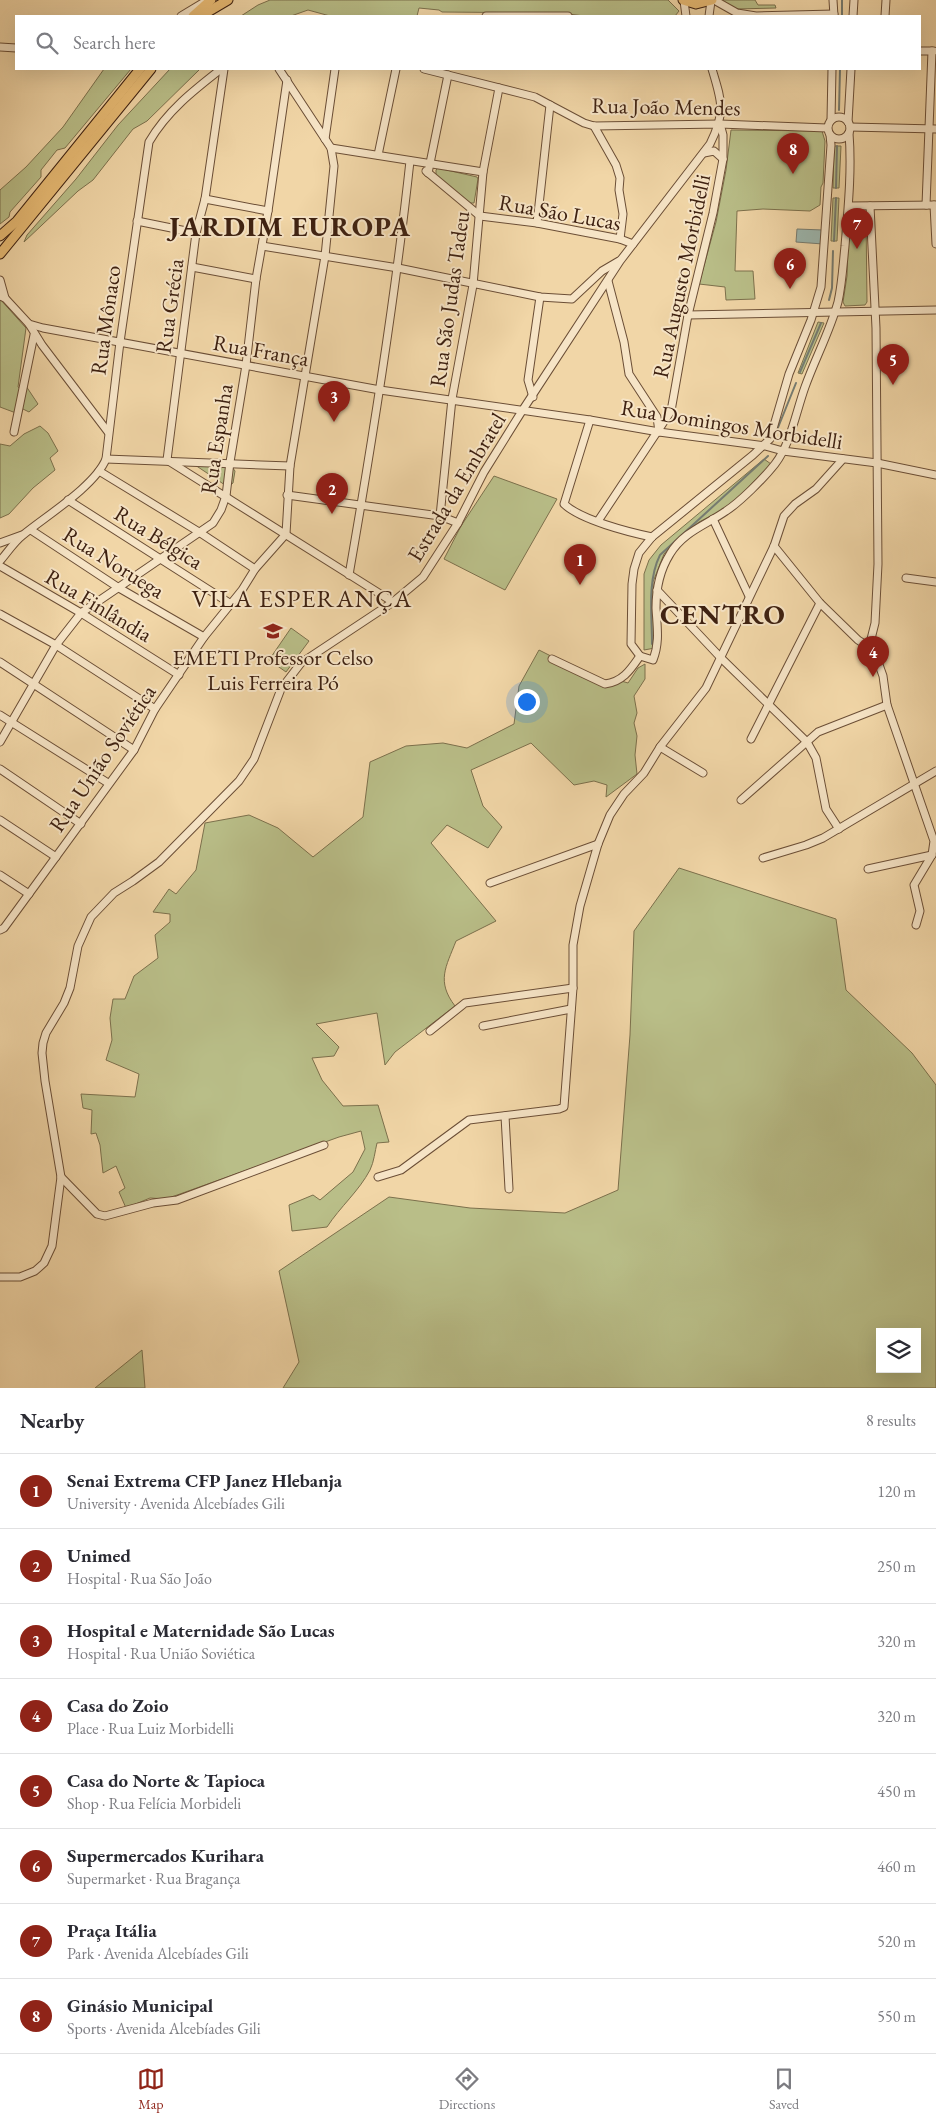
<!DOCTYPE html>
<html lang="en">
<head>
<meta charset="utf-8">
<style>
  :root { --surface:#fff; --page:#f7f7f7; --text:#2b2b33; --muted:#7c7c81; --line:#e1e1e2; --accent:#8f2418 }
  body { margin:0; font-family:"EB Garamond",serif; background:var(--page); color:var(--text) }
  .controls { position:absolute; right:15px; bottom:15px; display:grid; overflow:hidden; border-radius:0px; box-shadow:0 5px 20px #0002 }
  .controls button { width:45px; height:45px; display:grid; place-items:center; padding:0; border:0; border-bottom:1px solid var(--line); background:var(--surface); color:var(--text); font:25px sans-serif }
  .you { position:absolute; left:526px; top:701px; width:18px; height:18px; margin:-12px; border:4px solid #fff; border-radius:50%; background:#1a73e8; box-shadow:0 0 0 8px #1a73e833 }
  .badge { display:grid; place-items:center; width:32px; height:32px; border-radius:50%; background:var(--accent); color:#fff; font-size:16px; font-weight:700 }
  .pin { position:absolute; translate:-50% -41px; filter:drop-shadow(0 1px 2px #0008) }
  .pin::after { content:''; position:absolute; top:26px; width:18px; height:15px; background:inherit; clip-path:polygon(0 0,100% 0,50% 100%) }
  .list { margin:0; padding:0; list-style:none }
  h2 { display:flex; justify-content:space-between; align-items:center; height:65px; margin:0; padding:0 20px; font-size:21px }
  h2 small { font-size:16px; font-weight:400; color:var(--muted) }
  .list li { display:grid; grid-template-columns:32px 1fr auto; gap:15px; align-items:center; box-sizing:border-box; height:75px; padding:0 20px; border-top:1px solid var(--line) }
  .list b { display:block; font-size:19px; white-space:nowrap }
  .list p { margin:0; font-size:16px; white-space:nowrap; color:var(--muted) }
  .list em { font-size:16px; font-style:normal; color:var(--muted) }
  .icon { flex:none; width:28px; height:28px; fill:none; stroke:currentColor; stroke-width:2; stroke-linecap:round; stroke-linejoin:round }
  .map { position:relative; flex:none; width:936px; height:1388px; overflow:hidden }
  .search { position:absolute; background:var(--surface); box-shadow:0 5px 20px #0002; left:15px; right:15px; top:15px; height:55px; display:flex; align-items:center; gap:12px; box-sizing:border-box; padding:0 18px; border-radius:0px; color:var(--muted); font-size:19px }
  .sheet { height:665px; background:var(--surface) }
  nav { display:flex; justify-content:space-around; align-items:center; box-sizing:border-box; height:70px; border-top:1px solid var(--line); background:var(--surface); font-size:14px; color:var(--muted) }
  nav a { display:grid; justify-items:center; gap:2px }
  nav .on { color:var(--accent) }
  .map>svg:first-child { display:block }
  .green { fill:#b9be88; stroke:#7c704c; fill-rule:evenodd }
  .water { fill:#9cb7af; stroke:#767b70 }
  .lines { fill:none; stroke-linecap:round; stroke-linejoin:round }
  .stream { stroke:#767b70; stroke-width:2 }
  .minor-casing { stroke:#6b4e36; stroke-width:9 }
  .major-casing { stroke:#3e2111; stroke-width:11 }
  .minor { stroke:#f6e4c6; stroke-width:7 }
  .major { stroke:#e8bb74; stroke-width:9 }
  .labels { text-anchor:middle; stroke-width:4; stroke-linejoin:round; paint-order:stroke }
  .street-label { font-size:22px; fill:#3e2111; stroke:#f6e4c6 }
  .poi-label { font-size:22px; fill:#3e2111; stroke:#f6e4c6 }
  .quarter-label { font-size:25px; letter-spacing:1px; fill:#3e2111; stroke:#f6e4c6 }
  .district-label { font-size:28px; font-weight:bold; letter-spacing:1px; fill:#3e2111; stroke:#f6e4c6 }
</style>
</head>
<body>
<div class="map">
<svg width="936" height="1388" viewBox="0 0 936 1388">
  <rect width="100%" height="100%" fill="#f1d6a7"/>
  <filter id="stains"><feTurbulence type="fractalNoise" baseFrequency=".004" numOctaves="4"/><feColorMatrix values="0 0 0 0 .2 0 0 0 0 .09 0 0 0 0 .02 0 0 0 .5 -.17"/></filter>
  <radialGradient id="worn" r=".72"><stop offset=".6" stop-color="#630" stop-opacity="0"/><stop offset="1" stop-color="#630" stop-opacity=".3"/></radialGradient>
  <!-- green -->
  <g class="green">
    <polygon points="270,0 668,0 679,11 675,16 584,16 561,13 442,12 439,10 419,8 417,16 330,16 308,10 291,16 241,16 258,5"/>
    <polygon points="722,0 755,0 758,5 775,5 776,8 736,9"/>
    <polygon points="104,69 131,69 65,148 57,150 41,170 41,177 10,212 9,217 0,224 0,190 26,167 63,127"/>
    <polygon points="170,69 200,69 147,121 133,129 93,180 78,191 24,242 27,235 76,179 118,125"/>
    <polygon points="731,130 822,131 825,141 823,183 821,187 820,205 810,211 763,209 737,211 735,271 753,271 755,299 726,300 725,287 699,284 716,222 726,170"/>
    <polygon points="834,146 841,146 839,188 833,188"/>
    <polygon points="438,168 477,177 478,179 474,203 469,203 436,175 436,170"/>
    <polygon points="833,198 839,198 837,241 831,241"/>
    <polygon points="861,211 866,217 867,302 865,305 845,306 843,302 847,276 849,216 851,212"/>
    <polygon points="0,299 26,328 18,387 22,390 26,386 38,404 29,412 21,408 16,413 0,407"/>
    <polygon points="818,322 824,323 802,374 798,373"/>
    <polygon points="40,426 48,433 58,451 50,458 55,470 33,488 9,514 0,518 0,444 10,446 24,434"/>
    <polygon points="764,459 771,464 729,507 699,522 673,543 664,554 653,582 655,648 644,650 644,574 649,560 661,545"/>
    <polygon points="195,465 232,467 235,471 233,483 228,487"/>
    <polygon points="494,476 557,499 505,590 444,559 461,526"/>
    <polygon points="291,628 309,641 286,672 269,660"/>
    <path d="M539 650 602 682 618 680 628 683 638 668 645 664V679L634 696 637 713 634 723 637 736 635 755 637 774 606 797 607 785 594 781 574 785 531 743 471 770 483 806 502 827 488 848 447 825 431 843 496 921 456 941C446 967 436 981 455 1006L395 1052 385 1065 377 1013 316 1024 339 1047 334 1056 312 1058 322 1080 343 1106 378 1105 389 1142 377 1143C375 1151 374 1162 370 1170 359 1191 340 1207 327 1227L292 1231 289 1205 313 1195 320 1200 353 1172 365 1149 361 1131 339 1137 166 1199 150 1198 126 1208 119 1192 125 1188 116 1166 103 1173 100 1145 96 1133 91 1134 92 1110 83 1108 81 1094 135 1097 139 1074 106 1060 112 1040 110 1018 113 999H125L134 976 158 958 155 935 170 922V914L153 912 169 889 176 894 196 870 205 823 249 815 278 828 313 857 363 817 370 762 406 746 443 743 467 748 514 724 519 686Z"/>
    <path d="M679 868 836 919 846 990 912 1053 936 1085V1388H283L299 1362 279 1271 389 1197 470 1208 565 1213 618 1190 630 1035 634 931ZM880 1332H917V1369H880Z"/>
    <polygon points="142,1350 145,1388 95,1388"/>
  </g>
  <!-- water -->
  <polygon class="water" points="797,229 823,230 823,244 796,242"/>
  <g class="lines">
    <!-- stream -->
    <g class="stream">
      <polyline points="842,0 842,16"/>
      <polyline points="839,110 840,69"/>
      <polyline points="836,188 837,146"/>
      <polyline points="834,241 836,198"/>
      <polyline points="829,300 832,288 833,251"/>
      <polyline points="800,372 821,323"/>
      <polyline points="775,435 796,383"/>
      <path d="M652 644C652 615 647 581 660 555L768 456"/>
    </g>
    <!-- minor casing -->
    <g class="minor-casing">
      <g id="minor">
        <polyline points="714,0 737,13 756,16 834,14"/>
        <polyline points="833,0 834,16"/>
        <polyline points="684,1 686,16"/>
        <polyline points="181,16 206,1"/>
        <polyline points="486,16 568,16"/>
        <polyline points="709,16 711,1"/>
        <polyline points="853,16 854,0"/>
        <polyline points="885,16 886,0"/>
        <polyline points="0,47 16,48"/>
        <polyline points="920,51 934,51"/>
        <polyline points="224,69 205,199 196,233 167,460 393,602"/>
        <polyline points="424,69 535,97 584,123 594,126 720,124 827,128"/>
        <circle cx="839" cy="128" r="11"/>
        <polyline points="831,120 832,69"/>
        <polyline points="848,122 851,69"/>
        <polyline points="594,126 616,165 620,178 619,190 623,214 620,239"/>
        <polyline points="850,127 936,129"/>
        <path d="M830 135 831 145 821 287 811 320 789 374 770 439 753 455 652 537 639 553 634 569 632 584 631 644 640 656 653 660C660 642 657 627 656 608 656 589 660 570 670 554 683 532 706 525 726 511 740 502 764 478 775 464 791 443 796 412 805 387 815 359 830 331 838 302 842 284 843 265 845 246 848 209 852 171 849 133"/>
        <polyline points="325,139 335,69"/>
        <polyline points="331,148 483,172"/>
        <polyline points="704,153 714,151 723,159"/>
        <polyline points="378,155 396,69"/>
        <polyline points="426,171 480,216"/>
        <polyline points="428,173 448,75"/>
        <polyline points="205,199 268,211"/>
        <polyline points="926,205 932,51"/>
        <polyline points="934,205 936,244"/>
        <polyline points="849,206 936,205"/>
        <polyline points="480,216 537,223 620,239 633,244"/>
        <polyline points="137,221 196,233"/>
        <polyline points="537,223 550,105"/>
        <polyline points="262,246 398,268 540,297 572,299 602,271 619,261"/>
        <polyline points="192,267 256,279"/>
        <polyline points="0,280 5,298"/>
        <polyline points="608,281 624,342 629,374 657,417 659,432"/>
        <polyline points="0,296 5,298 29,324 43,328 380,390 590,420 659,432 765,446 783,451 877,463 936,475"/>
        <polyline points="688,315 936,310"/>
        <polyline points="29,324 42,345 108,432"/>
        <polyline points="533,397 528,380 540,297"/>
        <path d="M590 420 564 504C581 520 628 532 652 537"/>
        <polyline points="14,432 34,335"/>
        <polyline points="106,459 290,466"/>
        <polyline points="99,471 199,532 255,569"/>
        <polyline points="287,495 440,516 458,523"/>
        <polyline points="68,500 231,604"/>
        <polyline points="440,516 452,399 473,285 483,172 499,88"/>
        <polyline points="713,519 749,596"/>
        <polyline points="598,521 671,411 688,315 713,213 723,159 723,135 720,124"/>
        <polyline points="31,530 119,588 204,637"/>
        <polyline points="0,543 22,535"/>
        <polyline points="774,546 820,603 858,640 869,647 877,659 883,676 887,705 934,841 932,855 914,885 920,911 916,925"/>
        <path d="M0 561C7 553 14 542 23 535 46 516 95 486 106 459L120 342 149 142C167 111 194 90 221 69"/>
        <polyline points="0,566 81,613 179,675"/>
        <path d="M349 575C373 437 395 300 410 161"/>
        <polyline points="906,578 936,582"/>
        <polyline points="657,590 721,658 807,742 816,758 826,809 839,829"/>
        <polyline points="0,614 56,645 155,709"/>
        <polyline points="869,647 875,623 878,564 876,328 870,206"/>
        <path d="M552 659 605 684C623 682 631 669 640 656"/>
        <polyline points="0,662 134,750"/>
        <polyline points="0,715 108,783"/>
        <polyline points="751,739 820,603"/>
        <polyline points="0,742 56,645 81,613 213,523 221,510 226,496 230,462 246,365 256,279 268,211 287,80"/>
        <polyline points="660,747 703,773"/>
        <polyline points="0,769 81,824"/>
        <polyline points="741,800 818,732 887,705"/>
        <polyline points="0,820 56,857"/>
        <polyline points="763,858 806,845 823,838 936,771"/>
        <polyline points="868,869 932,855"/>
        <polyline points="0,875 29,894"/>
        <polyline points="490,883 598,844"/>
        <polyline points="0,930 4,928 134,750 155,709 204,637 242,590 255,569 286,534 290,466 325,256 334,166 331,148 279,69"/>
        <polyline points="483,1026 571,1009"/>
        <polyline points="430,1031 465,1003 573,988"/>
        <polyline points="505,1116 509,1189"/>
        <polyline points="61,1177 97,1214 105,1216 153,1203 177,1200 324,1145"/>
        <polyline points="378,1177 401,1170 469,1120 559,1109 564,1107 573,988 573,945 580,906 598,844 610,815 624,794 644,773 660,747 706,688 774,546 784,516 795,504 816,489 843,459"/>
        <path d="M0 1277H20L35 1271 44 1263 52 1246 61 1177 45 1081 42 1053 43 1043 46 1033 64 1003 70 988 78 946 91 917 114 893 133 881 159 862 239 781 254 759 281 689 301 663 393 602 423 577 458 523 484 472 522 411 620 261 710 144C726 112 722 102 712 69"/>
      </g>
    </g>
    <!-- major casing -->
    <g class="major-casing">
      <g id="major">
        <polyline points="683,0 696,4 712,0"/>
        <polyline points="193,16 211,0"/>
        <polyline points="201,16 228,0"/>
        <polyline points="0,236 17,221 140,69"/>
        <polyline points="0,254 151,69"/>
      </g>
    </g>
    <!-- minor -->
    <use href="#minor" class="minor"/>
    <!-- major -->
    <use href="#major" class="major"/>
  </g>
  <!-- icons -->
  <defs>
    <g id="school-bare" transform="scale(1.5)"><path d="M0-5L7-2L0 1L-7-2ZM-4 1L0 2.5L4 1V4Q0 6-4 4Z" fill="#8f2418" stroke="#f6e4c6" stroke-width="2.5" paint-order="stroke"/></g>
  </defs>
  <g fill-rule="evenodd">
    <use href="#school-bare" x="273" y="631"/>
  </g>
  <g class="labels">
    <!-- street labels -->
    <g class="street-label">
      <text transform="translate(666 106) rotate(1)" y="8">Rua João Mendes</text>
      <text transform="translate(560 212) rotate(10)" y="8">Rua São Lucas</text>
      <text transform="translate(681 276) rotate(-78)" y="8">Rua Augusto Morbidelli</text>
      <text transform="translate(449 299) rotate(-82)" y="8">Rua São Judas Tadeu</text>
      <text transform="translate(169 306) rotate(-82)" y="8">Rua Grécia</text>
      <text transform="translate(105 320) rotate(-82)" y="8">Rua Mônaco</text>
      <text transform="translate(261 350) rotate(10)" y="8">Rua França</text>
      <text transform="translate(732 424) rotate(9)" y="8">Rua Domingos Morbidelli</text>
      <text transform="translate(216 439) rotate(-81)" y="8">Rua Espanha</text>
      <text transform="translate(456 487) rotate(-59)" y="8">Estrada da Embratel</text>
      <text transform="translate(159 537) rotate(32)" y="8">Rua Bélgica</text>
      <text transform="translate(114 562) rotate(32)" y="8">Rua Noruega</text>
      <text transform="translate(99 605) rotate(31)" y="8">Rua Finlândia</text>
      <text transform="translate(102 758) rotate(-56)" y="8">Rua União Soviética</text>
    </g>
    <!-- poi labels -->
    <g class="poi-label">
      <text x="273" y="665">EMETI Professor Celso<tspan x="273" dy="25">Luis Ferreira Pó</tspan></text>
    </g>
    <!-- quarter labels -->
    <g class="quarter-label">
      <text x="302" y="607">VILA ESPERANÇA</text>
    </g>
    <!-- district labels -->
    <g class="district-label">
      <text x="290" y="236">JARDIM EUROPA</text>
      <text x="723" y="624">CENTRO</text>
    </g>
  </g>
  <rect width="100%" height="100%" filter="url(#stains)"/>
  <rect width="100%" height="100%" fill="url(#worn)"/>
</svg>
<div class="controls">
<button><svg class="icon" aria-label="layers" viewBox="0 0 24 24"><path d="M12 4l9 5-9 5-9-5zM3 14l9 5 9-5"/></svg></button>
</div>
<div class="you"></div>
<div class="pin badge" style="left:580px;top:585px">1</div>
<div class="pin badge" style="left:332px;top:514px">2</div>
<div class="pin badge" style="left:334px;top:422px">3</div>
<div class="pin badge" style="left:873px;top:677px">4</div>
<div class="pin badge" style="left:893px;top:385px">5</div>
<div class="pin badge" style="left:790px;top:289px">6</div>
<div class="pin badge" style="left:857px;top:249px">7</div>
<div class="pin badge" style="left:793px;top:174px">8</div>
<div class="search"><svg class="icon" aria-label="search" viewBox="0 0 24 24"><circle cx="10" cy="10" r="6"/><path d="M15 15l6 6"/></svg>Search here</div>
</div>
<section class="sheet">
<h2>Nearby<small>8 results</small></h2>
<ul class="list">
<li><span class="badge">1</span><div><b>Senai Extrema CFP Janez Hlebanja</b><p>University · Avenida Alcebíades Gili</p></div><em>120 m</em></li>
<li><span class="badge">2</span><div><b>Unimed</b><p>Hospital · Rua São João</p></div><em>250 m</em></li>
<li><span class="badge">3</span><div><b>Hospital e Maternidade São Lucas</b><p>Hospital · Rua União Soviética</p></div><em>320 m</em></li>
<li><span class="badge">4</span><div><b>Casa do Zoio</b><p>Place · Rua Luiz Morbidelli</p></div><em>320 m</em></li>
<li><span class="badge">5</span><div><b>Casa do Norte &amp; Tapioca</b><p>Shop · Rua Felícia Morbideli</p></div><em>450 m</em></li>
<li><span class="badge">6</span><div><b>Supermercados Kurihara</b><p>Supermarket · Rua Bragança</p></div><em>460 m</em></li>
<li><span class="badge">7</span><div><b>Praça Itália</b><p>Park · Avenida Alcebíades Gili</p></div><em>520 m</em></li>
<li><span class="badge">8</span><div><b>Ginásio Municipal</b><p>Sports · Avenida Alcebíades Gili</p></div><em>550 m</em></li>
</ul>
</section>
<nav>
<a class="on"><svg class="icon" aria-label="map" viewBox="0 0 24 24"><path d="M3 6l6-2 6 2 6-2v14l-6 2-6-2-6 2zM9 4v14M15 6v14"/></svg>Map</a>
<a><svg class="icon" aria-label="directions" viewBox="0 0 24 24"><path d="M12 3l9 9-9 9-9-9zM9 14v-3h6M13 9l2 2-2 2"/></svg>Directions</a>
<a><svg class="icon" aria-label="saved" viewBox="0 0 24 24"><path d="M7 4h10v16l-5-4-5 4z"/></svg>Saved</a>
</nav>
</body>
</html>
